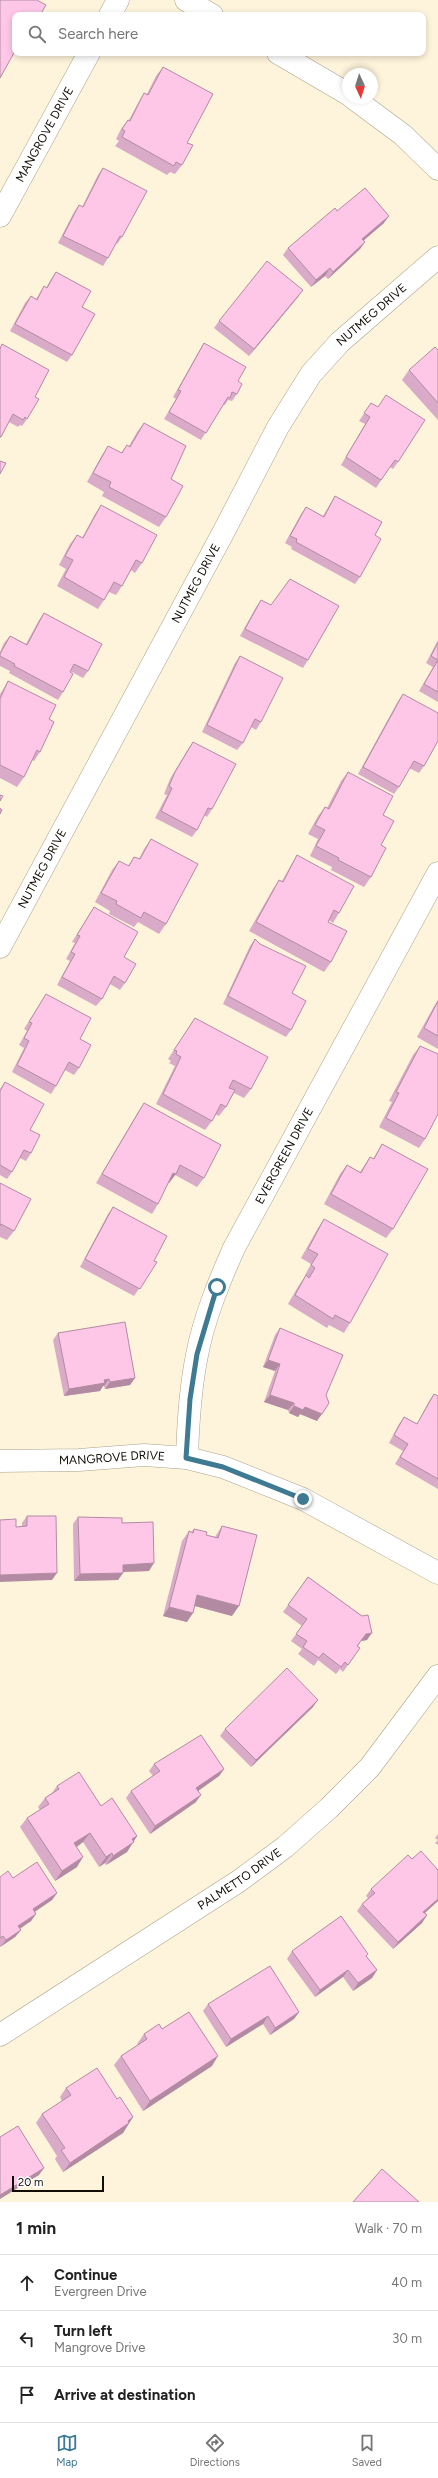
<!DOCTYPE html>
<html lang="en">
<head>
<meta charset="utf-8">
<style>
  :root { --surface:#fff; --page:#f2f2f2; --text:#222; --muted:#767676; --line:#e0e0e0; --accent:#3e7a92 }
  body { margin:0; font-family:Figtree,sans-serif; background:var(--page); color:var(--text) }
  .compass { position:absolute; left:342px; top:68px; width:36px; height:36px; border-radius:50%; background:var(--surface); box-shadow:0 2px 6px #0003; rotate:176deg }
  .scale { position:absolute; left:12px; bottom:10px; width:92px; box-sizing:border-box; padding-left:4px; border:2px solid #110d06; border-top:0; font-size:11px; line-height:14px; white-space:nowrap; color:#110d06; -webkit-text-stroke:3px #fff; paint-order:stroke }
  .stop { position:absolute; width:12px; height:12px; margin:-9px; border:3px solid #3e7a92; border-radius:50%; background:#fff }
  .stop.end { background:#3e7a92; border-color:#fff; box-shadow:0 1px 4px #0008 }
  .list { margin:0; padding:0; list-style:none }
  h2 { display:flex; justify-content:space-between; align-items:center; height:52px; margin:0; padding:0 16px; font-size:17px }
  h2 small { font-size:13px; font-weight:400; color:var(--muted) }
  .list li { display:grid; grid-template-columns:26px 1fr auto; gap:12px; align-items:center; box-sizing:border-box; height:56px; padding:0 16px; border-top:1px solid var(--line) }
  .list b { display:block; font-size:15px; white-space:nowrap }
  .list p { margin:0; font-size:13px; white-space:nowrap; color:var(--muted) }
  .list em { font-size:13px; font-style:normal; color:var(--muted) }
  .icon { flex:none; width:22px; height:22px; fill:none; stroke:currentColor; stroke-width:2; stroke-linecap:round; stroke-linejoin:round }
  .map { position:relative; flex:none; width:438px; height:2202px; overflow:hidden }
  .search { position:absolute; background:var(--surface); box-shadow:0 2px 6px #0003; left:12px; right:12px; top:12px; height:44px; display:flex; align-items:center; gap:10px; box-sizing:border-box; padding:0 14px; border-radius:8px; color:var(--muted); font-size:15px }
  .sheet { height:220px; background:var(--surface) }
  nav { display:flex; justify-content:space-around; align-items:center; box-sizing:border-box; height:56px; border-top:1px solid var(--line); background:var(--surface); font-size:11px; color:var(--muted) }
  nav a { display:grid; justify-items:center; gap:2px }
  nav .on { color:var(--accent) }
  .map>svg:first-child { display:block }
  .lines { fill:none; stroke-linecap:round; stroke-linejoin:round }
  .street-casing { stroke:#aaa18b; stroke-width:23 }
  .street { stroke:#fff; stroke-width:22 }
  .wall { fill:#daabc8 }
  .shaded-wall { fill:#b28ba2 }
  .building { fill:#fec7e8; stroke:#b28ba2 }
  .route { stroke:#3e7a92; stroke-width:5 }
  .labels { text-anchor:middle; stroke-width:3; stroke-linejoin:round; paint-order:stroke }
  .street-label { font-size:12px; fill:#110d06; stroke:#fff }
</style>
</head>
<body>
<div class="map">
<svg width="438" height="2202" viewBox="0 0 438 2202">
  <rect width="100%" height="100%" fill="#fef4dc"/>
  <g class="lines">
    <!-- street casing -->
    <g class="street-casing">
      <g id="street">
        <polyline points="186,0 212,15"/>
        <polyline points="110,15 118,0"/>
        <polyline points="278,53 348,94"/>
        <polyline points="353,98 403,135 438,169"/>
        <path id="s1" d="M0 216 89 53"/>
        <path id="s2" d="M0 947 223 533 278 427 311 374 340 342 438 257"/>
        <path id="s3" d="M187 1458C188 1424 190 1389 197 1355 204 1318 219 1282 234 1248L438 873"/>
        <path id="s4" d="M0 1461 79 1460 144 1455 187 1458 223 1467 303 1499 438 1573"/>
        <path id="s5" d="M0 2035 239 1881 285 1847 329 1808 370 1767 438 1676"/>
      </g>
    </g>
    <!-- street -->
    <use href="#street" class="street"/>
  </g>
  <!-- wall -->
  <g class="wall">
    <polygon points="163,67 187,143 182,165 175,174 170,172 167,175 115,146 119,141 116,139 121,129 128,120 129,120 138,103 144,93 147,94 156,76"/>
    <polygon points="103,168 122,237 117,244 116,243 108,258 103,266 58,243 74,212 79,205 82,207 98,175"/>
    <polygon points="337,211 384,223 364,240 365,242 360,249 328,279 325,276 311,287 283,255 288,248"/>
    <polygon points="56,272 82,307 72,355 67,362 10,331 25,303 31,296 36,299 44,286 46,288 51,279"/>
    <polygon points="298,297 249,356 214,328 219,321"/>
    <polygon points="204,343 238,381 237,394 232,401 228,400 225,405 223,404 201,440 164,419 176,399 173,397 199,351"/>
    <polygon points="2,344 27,419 22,426 20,425 18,427 9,422 0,438 0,348"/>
    <polygon points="438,350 438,420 402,380 409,370"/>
    <polygon points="371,403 398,462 393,469 390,467 376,488 341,465 365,424 359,421"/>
    <polygon points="144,423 171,479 166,517 159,527 102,496 104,492 87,482 102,455 108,446 121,453 127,445 129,446 137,432"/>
    <polygon points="335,496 375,535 360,577 355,584 291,549 292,547 285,543 301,514 306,507 323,516 330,504"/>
    <polygon points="101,505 142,563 135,573 131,570 122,586 116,595 109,592 104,600 98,609 57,586 66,569 59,565 70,544 77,535 82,538 95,514"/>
    <polygon points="261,600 308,660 303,668 240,636 256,607"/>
    <polygon points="44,613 88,671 83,678 70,671 63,692 58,700 9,673 10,671 0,666 0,652 4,643 10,636 26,644 39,620"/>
    <polygon points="438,640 438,702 419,691 433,667 426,663"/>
    <polygon points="240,656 261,722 256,730 251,727 243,743 237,750 202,732 235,663"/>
    <polygon points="8,681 49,719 40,752 34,761 32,760 24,777 17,787 0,778 0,694 2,691"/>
    <polygon points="403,694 424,766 419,773 409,768 399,787 394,794 358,774 398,701"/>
    <polygon points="193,742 212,809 207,817 204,815 197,830 192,837 155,818 167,795 164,794 170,779 188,749"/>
    <polygon points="348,772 383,815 381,845 371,877 364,887 331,870 332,867 310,856 318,839 308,834 318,816 325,807 327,808 341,781"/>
    <polygon points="151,839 166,924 159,934 138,922 134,927 109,914 110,911 95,902 112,870 119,861 128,866 134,857 139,859 144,849"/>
    <polygon points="297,855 339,913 333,923 329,920 328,922 331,962 324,972 249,931 273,889 279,880 282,881 291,865"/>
    <polygon points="94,907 124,957 125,983 120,990 110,984 102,999 96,1006 57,985 70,961 66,959 75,943 72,942"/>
    <polygon points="255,939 292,993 291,1030 286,1037 223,1004 250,946"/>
    <polygon points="46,994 80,1039 79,1068 74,1075 65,1070 56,1086 51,1094 12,1072 24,1048 19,1045 27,1031 24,1029"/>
    <polygon points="438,1000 438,1049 417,1037 433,1008"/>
    <polygon points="195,1018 251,1089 244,1098 234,1093 226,1107 219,1116 215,1114 212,1121 205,1130 156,1104 175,1066 169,1063 171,1061 168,1059"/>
    <polygon points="420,1046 425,1139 419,1148 379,1127 392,1102 389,1101 413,1055"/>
    <polygon points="5,1082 30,1130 31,1153 26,1161 20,1158 12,1172 7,1179 0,1175 0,1089"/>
    <polygon points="144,1103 204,1178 197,1187 175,1175 169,1183 168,1183 158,1204 152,1214 96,1183 138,1112"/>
    <polygon points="382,1144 393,1229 386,1238 324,1204 340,1174 347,1165 360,1172 370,1157 373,1159"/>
    <polygon points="0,1183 14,1231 7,1240 0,1237"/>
    <polygon points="113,1207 154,1261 157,1262 134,1296 80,1267 108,1214"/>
    <polygon points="324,1219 350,1323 344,1333 329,1325 327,1328 288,1304 299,1285 306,1275 309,1277 305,1275 311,1264 301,1258 318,1228"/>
    <polygon points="280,1328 326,1395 317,1421 300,1414 298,1417 289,1413 288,1410 264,1402 275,1371 263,1367 275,1335"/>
    <polygon points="58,1333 135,1378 130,1385 105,1389 104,1386 103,1386 100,1391 64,1396 53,1340"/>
    <polygon points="434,1394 438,1396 438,1489 395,1464 403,1451 389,1443 399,1424 404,1417 417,1424 429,1401"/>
    <polygon points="27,1516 52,1580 16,1527 22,1526 22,1523"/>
    <polygon points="78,1517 122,1523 149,1571 123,1572 123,1573 118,1580 74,1581 73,1524"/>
    <polygon points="222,1526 232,1616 195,1606 187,1622 163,1616 182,1541 189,1531 191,1532 194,1529 206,1535 215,1537"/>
    <polygon points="308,1577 362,1616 367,1640 361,1641 358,1646 355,1655 343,1672 340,1669 336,1674 318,1660 314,1666 298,1654 302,1649 291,1641 302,1626 283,1612"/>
    <polygon points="313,1707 251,1767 220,1736 225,1729"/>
    <polygon points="154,1764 224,1769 219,1776 198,1791 196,1802 150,1834 126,1798 131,1791 153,1776 149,1771"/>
    <polygon points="57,1786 101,1806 137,1836 127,1852 106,1865 105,1863 99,1867 83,1842 77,1847 77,1867 55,1881 20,1827 27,1818 40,1810 38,1807 45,1798 52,1793"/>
    <polygon points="438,1834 438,1845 435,1843 438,1840 435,1838"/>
    <polygon points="412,1859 438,1870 438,1901 425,1913 427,1915 422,1923 393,1949 357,1911 362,1904 368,1898 366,1896 371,1889"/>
    <polygon points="0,1877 13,1878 57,1893 52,1900 35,1912 36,1914 31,1921 20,1929 21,1930 15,1937 0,1947"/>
    <polygon points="292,1951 367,1957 377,1970 372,1978 353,1991 343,1977 315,1997 287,1959"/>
    <polygon points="208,2004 299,2012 294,2019 270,2035 263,2024 226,2047 203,2011"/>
    <polygon points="162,2029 212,2066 143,2111 114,2065 121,2056 138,2045 137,2044 144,2034"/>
    <polygon points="66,2088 117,2099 133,2117 123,2133 63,2172 55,2159 57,2156 36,2123 42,2114 62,2101 60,2097"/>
  </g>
  <!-- shaded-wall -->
  <g class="shaded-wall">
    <polygon points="389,216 384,223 357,246 362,239"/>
    <polygon points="365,242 360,249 328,279 333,272"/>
    <polygon points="330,268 325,276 311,287 316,280"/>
    <polygon points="303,290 298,297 249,356 254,349"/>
    <polygon points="173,1173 176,1174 169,1183 166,1182"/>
    <polygon points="268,1360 280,1364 275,1371 263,1367"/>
    <polygon points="135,1378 130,1385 105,1389 110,1382"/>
    <polygon points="109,1379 104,1386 103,1386 100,1391 64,1396 69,1389"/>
    <polygon points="270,1395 294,1403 288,1410 264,1402"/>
    <polygon points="294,1406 305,1407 322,1414 317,1421 300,1414 298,1417 289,1413"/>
    <polygon points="154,1563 149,1571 118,1572 123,1565"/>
    <polygon points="57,1573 52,1580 0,1582 0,1575"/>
    <polygon points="123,1573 118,1580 74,1581 80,1574"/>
    <polygon points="197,1595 239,1606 232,1616 191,1605"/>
    <polygon points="169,1607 193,1613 187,1622 163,1616"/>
    <polygon points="372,1633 367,1640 361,1641 366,1634"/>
    <polygon points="318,1700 313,1707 251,1767 256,1760"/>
    <polygon points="224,1769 219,1776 191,1796 196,1788"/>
    <polygon points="201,1795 196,1802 150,1834 155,1826"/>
    <polygon points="90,1833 83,1842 68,1853 74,1843"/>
    <polygon points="137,1836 127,1852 106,1865 113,1856 132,1839"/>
    <polygon points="112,1853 105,1863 99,1867 106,1857"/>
    <polygon points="83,1857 77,1867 55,1881 62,1871"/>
    <polygon points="57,1893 52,1900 28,1916 33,1909"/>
    <polygon points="438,1899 438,1901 418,1919 423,1912"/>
    <polygon points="36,1914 31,1921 13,1933 18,1926"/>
    <polygon points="427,1915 422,1923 393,1949 398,1942"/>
    <polygon points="21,1930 15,1937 0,1947 6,1940"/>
    <polygon points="348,1970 343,1977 315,1997 320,1990"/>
    <polygon points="377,1970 372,1978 353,1991 358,1983"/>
    <polygon points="299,2012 294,2019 270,2035 275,2028"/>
    <polygon points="268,2016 263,2024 226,2047 231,2039"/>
    <polygon points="218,2056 212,2066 143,2111 150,2101"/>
    <polygon points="133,2117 123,2133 63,2172 70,2163"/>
    <polygon points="44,2168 39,2175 0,2199 0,2195"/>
  </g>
  <!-- building -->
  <g class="building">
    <polygon points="0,0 37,0 46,5 40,15 15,15 15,51 0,78"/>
    <polygon points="163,67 213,94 187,143 193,145 182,165 176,162 174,166 122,137 125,131 122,129 128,120 130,121 144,93 148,95"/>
    <polygon points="103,168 147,191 122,237 120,236 108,258 63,236 79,205 83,207"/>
    <polygon points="365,188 389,216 362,239 365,242 333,272 330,268 316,280 288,248 335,208 337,211"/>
    <polygon points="267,261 303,290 254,349 219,321"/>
    <polygon points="56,272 91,291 82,307 95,314 72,355 15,324 31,296 37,300 44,286 47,288"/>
    <polygon points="204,343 246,367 238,381 242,384 237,394 232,392 230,398 228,397 206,433 169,412 181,391 178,390"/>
    <polygon points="2,344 49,370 35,397 39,399 27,419 25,417 23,420 13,414 1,437 0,437 0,349"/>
    <polygon points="435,347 438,350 438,403 409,370"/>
    <polygon points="386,395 425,420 398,462 395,460 381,480 346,457 370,417 364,413 371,403 378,407"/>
    <polygon points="144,423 186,446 171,479 183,486 166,517 109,487 111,482 93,473 108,446 122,453 127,445 130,447"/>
    <polygon points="0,461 6,463 0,474"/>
    <polygon points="335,496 382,522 375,535 381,539 360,577 296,542 297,539 290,536 306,507 324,517"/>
    <polygon points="101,505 157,535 142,563 136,560 122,586 114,582 104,600 64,577 73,560 65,556 77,535 83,538"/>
    <polygon points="290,579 339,606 308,660 245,629 261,600 271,605"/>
    <polygon points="44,613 102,644 88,671 74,664 70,672 73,674 63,692 14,666 15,664 0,656 0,654 10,636 27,645"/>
    <polygon points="438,643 438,692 424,684 438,660 431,656"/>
    <polygon points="240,656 283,678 261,722 255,719 243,743 207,725"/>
    <polygon points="8,681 56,705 49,719 54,722 40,752 37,750 24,777 0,765 0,699"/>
    <polygon points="403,694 438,713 438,741 424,766 414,761 399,787 363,767"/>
    <polygon points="193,742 236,764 212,809 208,808 197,830 161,811 172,788 169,786 175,772"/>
    <polygon points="348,772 393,796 383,815 394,821 381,845 386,848 371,877 338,860 339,858 316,846 325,830 315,825 325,807 329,809"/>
    <polygon points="0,795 3,796 0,801"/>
    <polygon points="0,808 2,810 0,814"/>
    <polygon points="151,839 198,864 166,924 144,912 141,918 116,904 117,901 101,893 119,861 129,866 134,857 140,859"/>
    <polygon points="297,855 354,886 339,913 334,910 328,922 347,931 331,962 256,922 279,880 283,882"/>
    <polygon points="94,907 138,932 124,957 136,964 125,983 114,976 102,999 62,977 75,954 71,952 80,936 77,935"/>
    <polygon points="255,939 260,944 306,966 292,993 306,1001 291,1030 228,996"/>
    <polygon points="46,994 91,1018 80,1039 91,1045 79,1068 69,1062 56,1086 17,1065 29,1041 24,1038 32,1023 29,1022"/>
    <polygon points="438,1001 438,1036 424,1028"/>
    <polygon points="195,1018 268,1057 251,1089 233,1080 229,1088 235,1090 226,1107 221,1104 212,1121 163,1094 181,1057 176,1054 177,1051 174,1050"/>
    <polygon points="420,1046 438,1054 438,1114 425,1139 386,1118 399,1093 396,1092"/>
    <polygon points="5,1082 44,1104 30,1130 40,1135 31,1153 24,1150 12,1172 0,1165 0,1091"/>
    <polygon points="144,1103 221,1145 204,1178 180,1165 176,1174 173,1173 158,1204 102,1174"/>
    <polygon points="382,1144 428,1169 393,1229 331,1194 347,1165 361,1173 370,1157 374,1159"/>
    <polygon points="0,1183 31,1199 14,1231 1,1224 0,1226"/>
    <polygon points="113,1207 167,1236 154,1261 157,1262 140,1289 85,1259"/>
    <polygon points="324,1219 388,1254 350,1323 335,1315 333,1319 295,1295 306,1275 309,1278 315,1268 311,1265 318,1254 308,1249"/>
    <polygon points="125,1322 135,1378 110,1382 109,1379 104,1380 105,1383 69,1389 58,1333"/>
    <polygon points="280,1328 343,1355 326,1395 329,1403 322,1414 305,1407 303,1410 294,1406 294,1403 270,1395 280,1364 268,1360"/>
    <polygon points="434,1394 438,1396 438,1479 400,1457 408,1444 394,1435 404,1417 417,1424"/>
    <polygon points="27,1516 56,1516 57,1573 0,1575 0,1520 16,1519 16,1527 27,1526"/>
    <polygon points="78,1517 122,1518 122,1523 153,1522 154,1563 123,1565 123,1573 80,1574"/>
    <polygon points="222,1526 257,1535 239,1606 197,1595 193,1613 169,1607 189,1531 193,1533 194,1529 207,1532 206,1535 218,1538"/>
    <polygon points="308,1577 362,1616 368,1615 372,1633 366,1634 357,1646 360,1648 348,1665 345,1662 341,1667 323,1653 319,1658 303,1647 307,1641 296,1634 307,1619 288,1605"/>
    <polygon points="287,1668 318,1700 256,1760 225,1729"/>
    <polygon points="201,1735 224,1769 196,1788 201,1795 155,1826 131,1791 160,1771 154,1764"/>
    <polygon points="79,1772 101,1806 112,1798 137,1836 132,1839 134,1842 113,1856 112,1853 106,1857 90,1833 74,1843 83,1857 62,1871 27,1818 49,1804 45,1798 59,1789 57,1786"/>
    <polygon points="421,1851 438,1870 438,1899 423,1912 427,1915 398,1942 362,1904 375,1893 371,1889 408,1855 412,1859"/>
    <polygon points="37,1862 57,1893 33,1909 36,1914 18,1926 21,1930 6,1940 3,1936 0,1938 0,1877 8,1871 13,1878"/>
    <polygon points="341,1916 368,1954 366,1956 377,1970 358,1983 348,1970 320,1990 292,1951"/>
    <polygon points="270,1966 299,2012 275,2028 268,2016 231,2039 208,2004"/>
    <polygon points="189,2012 218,2056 150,2101 121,2056 147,2039 144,2034 159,2024 162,2029"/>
    <polygon points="97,2068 117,2099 120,2097 133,2117 128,2121 129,2123 70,2163 61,2150 65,2148 42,2114 71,2095 66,2088"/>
    <polygon points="18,2126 44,2168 0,2195 0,2137"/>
    <polygon points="382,2169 419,2202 353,2202"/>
  </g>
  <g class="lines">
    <!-- route -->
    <polyline class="route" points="217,1287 197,1354 190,1399 186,1458 223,1467 303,1499"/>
  </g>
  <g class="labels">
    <!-- street labels -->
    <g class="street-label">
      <text dy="4" stroke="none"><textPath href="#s1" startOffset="93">MANGROVE DRIVE</textPath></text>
      <text dy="4" stroke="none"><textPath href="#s2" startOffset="737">NUTMEG DRIVE</textPath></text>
      <text dy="4" stroke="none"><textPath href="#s2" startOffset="413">NUTMEG DRIVE</textPath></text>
      <text dy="4" stroke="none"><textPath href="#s2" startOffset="89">NUTMEG DRIVE</textPath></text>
      <text dy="4" stroke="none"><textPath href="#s3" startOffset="322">EVERGREEN DRIVE</textPath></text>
      <text dy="4" stroke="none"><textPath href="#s4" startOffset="112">MANGROVE DRIVE</textPath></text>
      <text dy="4" stroke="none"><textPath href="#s5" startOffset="286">PALMETTO DRIVE</textPath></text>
    </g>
  </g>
</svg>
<svg class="compass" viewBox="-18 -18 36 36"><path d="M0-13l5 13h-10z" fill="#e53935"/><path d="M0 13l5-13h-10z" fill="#767676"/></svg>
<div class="scale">20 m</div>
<div class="stop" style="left:217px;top:1287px"></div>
<div class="stop end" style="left:303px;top:1499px"></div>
<div class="search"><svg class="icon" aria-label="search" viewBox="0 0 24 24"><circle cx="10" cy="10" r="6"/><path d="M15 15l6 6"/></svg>Search here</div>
</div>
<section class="sheet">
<h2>1 min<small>Walk · 70 m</small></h2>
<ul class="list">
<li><svg class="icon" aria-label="ahead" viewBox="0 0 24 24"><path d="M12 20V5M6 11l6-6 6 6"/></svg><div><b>Continue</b><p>Evergreen Drive</p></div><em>40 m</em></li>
<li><svg class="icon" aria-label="left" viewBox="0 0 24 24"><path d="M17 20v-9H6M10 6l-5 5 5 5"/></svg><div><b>Turn left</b><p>Mangrove Drive</p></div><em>30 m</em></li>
<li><svg class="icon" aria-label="arrive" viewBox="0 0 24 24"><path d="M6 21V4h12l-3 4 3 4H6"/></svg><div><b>Arrive at destination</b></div></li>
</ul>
</section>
<nav>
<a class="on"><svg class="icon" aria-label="map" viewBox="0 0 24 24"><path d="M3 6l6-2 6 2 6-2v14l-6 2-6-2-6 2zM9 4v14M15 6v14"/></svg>Map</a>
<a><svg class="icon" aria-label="directions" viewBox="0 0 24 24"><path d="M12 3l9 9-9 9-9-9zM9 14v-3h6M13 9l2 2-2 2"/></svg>Directions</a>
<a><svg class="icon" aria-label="saved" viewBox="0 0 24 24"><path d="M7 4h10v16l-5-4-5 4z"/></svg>Saved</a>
</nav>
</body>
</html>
